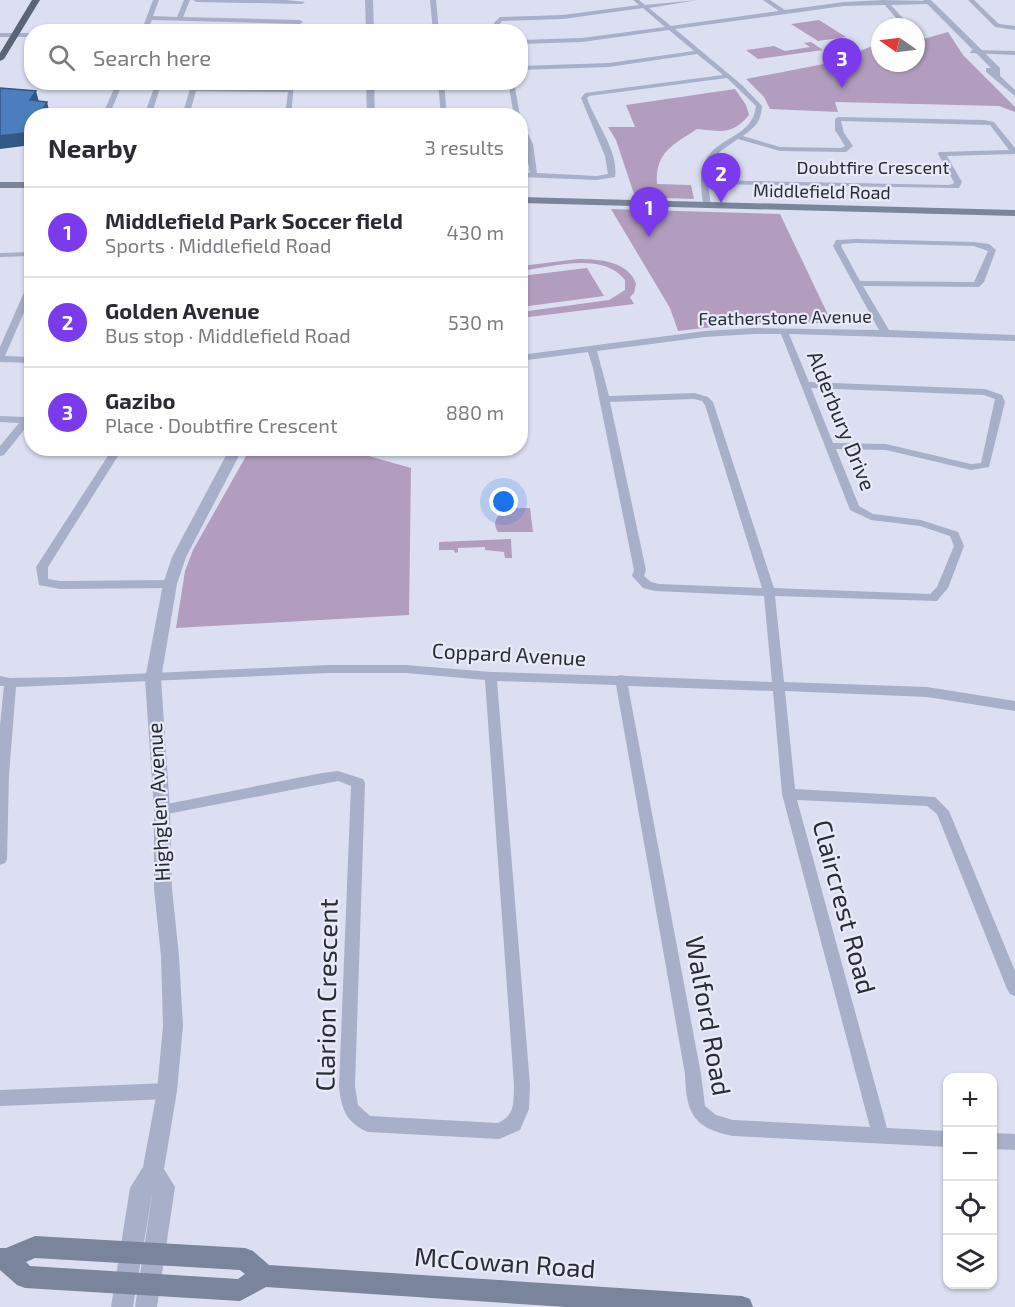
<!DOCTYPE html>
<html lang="en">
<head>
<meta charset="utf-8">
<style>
  :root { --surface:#fff; --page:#f7f7f7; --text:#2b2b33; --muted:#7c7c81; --line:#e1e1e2; --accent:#7c3aed }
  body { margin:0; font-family:"Exo 2",sans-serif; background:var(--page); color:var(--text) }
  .controls { position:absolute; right:18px; bottom:18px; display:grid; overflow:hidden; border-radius:12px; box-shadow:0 2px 4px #0004 }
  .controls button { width:54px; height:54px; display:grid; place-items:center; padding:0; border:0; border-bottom:2px solid var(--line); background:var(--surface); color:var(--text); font:30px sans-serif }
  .compass { position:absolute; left:871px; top:18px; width:54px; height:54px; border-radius:50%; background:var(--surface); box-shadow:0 2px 4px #0004; rotate:284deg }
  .you { position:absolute; left:504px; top:502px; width:21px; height:21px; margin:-15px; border:4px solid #fff; border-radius:50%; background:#1a73e8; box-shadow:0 0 0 9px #1a73e833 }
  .badge { display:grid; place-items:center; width:39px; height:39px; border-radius:50%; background:var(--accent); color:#fff; font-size:20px; font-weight:700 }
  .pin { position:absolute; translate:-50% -50px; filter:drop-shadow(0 2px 3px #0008) }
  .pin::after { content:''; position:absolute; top:32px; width:21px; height:18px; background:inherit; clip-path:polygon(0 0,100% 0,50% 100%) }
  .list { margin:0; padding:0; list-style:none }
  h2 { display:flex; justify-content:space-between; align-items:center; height:78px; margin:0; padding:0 24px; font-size:26px }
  h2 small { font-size:20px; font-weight:400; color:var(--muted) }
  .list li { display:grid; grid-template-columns:39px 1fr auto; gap:18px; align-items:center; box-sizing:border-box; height:90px; padding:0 24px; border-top:2px solid var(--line) }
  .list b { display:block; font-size:22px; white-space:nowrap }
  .list p { margin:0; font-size:20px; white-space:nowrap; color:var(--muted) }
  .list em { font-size:20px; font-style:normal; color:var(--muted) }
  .icon { flex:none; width:33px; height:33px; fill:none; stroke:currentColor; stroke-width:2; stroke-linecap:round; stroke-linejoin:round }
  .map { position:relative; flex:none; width:1015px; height:1307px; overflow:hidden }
  .search { position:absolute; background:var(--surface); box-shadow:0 2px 4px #0004; left:24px; top:24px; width:504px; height:66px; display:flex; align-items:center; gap:15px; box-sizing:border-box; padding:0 21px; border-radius:24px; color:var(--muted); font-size:22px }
  .panel { position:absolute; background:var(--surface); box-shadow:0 2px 4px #0004; left:24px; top:108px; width:504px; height:348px; border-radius:24px }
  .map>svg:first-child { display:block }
  .green { fill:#b39dbf }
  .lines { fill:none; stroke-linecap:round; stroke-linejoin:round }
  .minor { fill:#a8afc8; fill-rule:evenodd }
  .tertiary { fill:#a8afc8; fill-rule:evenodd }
  .secondary { fill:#7a849b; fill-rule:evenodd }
  .primary { fill:#5a6476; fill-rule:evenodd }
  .shaded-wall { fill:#345886 }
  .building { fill:#4b7dbf; stroke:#345886; stroke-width:1.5 }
  .labels { text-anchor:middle; stroke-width:4.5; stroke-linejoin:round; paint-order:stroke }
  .far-street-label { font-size:18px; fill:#282d35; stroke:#e8eaf8 }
  .street-label { font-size:21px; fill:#282d35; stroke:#e8eaf8 }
  .near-street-label { font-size:26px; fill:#282d35; stroke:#e8eaf8 }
</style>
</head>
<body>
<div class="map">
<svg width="1015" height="1307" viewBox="0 0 1015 1307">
  <rect width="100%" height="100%" fill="#dcdff1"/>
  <!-- green -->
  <g class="green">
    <polygon points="819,20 846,37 818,41 791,24"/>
    <polygon points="948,32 963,55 1015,107 1015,112 999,106 835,102 838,112 770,109 764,97 746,79 829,63 880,43 880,63 916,63 916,41"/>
    <polygon points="811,42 823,50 758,59 746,50 774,46 785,51 810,47 804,43"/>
    <path d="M735 89 746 105 749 115C731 136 721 131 697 129 673 145 655 152 657 184L691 185 694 199 635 197 616 140 608 127H635L626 105Z"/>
    <polygon points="611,209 780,214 832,323 748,323 678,331 670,308"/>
    <path d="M578 259C598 259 629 261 636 284L634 293 630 297 634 304 521 318V312L609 300 625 290V280C603 251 551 267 521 271V266Z"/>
    <polygon points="587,268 604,296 521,307 521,276"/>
    <polygon points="250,449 344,449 411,468 409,615 176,628 185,571 193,550"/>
    <path d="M511 508H530L533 532H498C490 519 500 513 511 508Z"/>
    <polygon points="511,539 512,558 505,558 504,552 485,550 485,547 458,548 458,552 455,553 454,550 439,550 439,542"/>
  </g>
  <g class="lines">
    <!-- minor -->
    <g class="minor">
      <polygon points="153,0 159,0 153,16 177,17 184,0 190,0 183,17 300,20 303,22 300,24 152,20 147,32 141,32"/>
      <polygon points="193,0 286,0 305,2 302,4 196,2"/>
      <polygon points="430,0 436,0 439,32 433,32"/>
      <path d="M633 0H639L645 5 698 0 649 8 671 26 779 11 763 0H770L785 10 844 2 883 0 931 1 929 4 891 5 908 24 904 27H897L901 24 885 5 844 6 675 29 742 85 762 106C761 122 755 127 743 136L780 147 841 148 845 146 835 130V119L838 117 984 120 994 122 1015 148V154L947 156 962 182 959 188H956L708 184 711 206 704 208C702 199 701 189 701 180 702 134 752 144 756 106L727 78 589 96 587 98C595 122 619 151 615 177L597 180 520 177V173H530L525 144 520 133V122L523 124 533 144 537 173 597 176 608 174 605 156 581 98 585 93 723 75 697 54 609 67 520 70V66L609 63 694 51 669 30 582 42 520 44V40L582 38 665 27 643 8 563 19 502 21 500 23 502 32H496L494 23 500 17 563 15 639 5ZM841 121 990 125 1009 150 939 152 938 154 954 182 953 184 948 185 708 180C709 155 720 152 738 139L780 151 846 152 853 146 844 133Z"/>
      <polygon points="968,0 974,0 999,24 1015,26 1015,30 995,27"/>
      <rect x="0" y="33" width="32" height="4"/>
      <polygon points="972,50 1015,51 1015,55 970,53"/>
      <polygon points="117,82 123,82 109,116 102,116"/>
      <polygon points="156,82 162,82 151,116 144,116"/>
      <polygon points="192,82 198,82 197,87 288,88 290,83 294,83 291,116 285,116 288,92 196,91 189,116 182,116"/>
      <polygon points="438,82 444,82 447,116 441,116"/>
      <polygon points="508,82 514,82 520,116 514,116"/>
      <path d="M856 239 974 242 989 244 996 250 984 282 979 287 863 286 889 330 1015 335V341L789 334 809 382 985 389 1002 395 1005 402 989 467 971 470 886 450 836 449 859 506 873 514 921 520 958 532 964 546 948 588 937 601 775 596 784 682 927 687 1015 701V711L927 697 785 691 795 789 935 797 949 811 1015 971V996L1010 994 1007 989 937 814 927 806 797 800 887 1128 948 1131V1147L733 1136C693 1128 686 1113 685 1074L616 685 497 681 530 1085 529 1109 520 1130 499 1139 368 1132C346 1123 341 1108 339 1086L351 786 338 781 162 815 157 814 155 810 157 806 322 773 338 771 363 779 365 783 355 1086 358 1105 370 1116 498 1123C516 1114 513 1103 514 1085L485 680 406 673H328L16 687 9 775 7 859 5 863 0 865V725L4 686H0V676L10 678 66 677 328 665H406L491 672 617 676 621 675 626 676 772 682 764 596 655 591 643 588 632 576 634 570 593 368 588 352 520 361V355L705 331 754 328 879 330 833 246 836 240ZM856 243 974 246 988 251 974 282 860 281 841 246 842 244ZM754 334H781L850 510 871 520 920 526 950 536 954 546 937 587 930 594 774 588 713 402 708 397 695 393 609 396 597 351 705 337ZM811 388 984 395 995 399 981 463 971 464 886 444 833 443ZM694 399 702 401 705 405 762 588 659 584 651 582 644 576 646 570 610 402ZM628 686 773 691 782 794 870 1127 733 1120 716 1115 705 1106 701 1074Z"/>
      <polygon points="32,252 32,256 0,257 0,253"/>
      <polygon points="29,281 32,281 32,294 5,356 32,357 32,363 0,362 0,347"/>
      <polygon points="32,410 32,420 4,455 0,456 0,446 19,423 0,422 0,416 24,417"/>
      <polygon points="113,448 123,448 48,567 48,579 60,581 170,580 176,584 170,588 60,589 39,585 36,567"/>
      <polygon points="167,1083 173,1085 175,1091 173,1097 167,1099 0,1106 0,1090"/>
      <polygon points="992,1133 1015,1134 1015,1150 992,1149"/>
    </g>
    <!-- tertiary -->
    <g class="tertiary">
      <polygon points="365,0 373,0 374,32 366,32"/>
      <polygon points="923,0 931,0 1000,68 1000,76 1015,90 1015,96 986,72 986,68 991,68"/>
      <polygon points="366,82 374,82 375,116 367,116"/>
      <polygon points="230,448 243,448 186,557 177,584 161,679 170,810 172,889 179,956 183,1026 177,1091 164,1169 175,1187 157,1307 135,1307 153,1189 133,1307 111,1307 130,1188 143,1167 157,1091 163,1026 161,956 154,889 154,810 145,679 163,584 172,557"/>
    </g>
    <!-- secondary -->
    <g class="secondary">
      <rect x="0" y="182" width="32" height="6"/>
      <polygon points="520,197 1015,210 1015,216 520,203"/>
      <path d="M35 1236 245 1248 253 1251 269 1265 742 1296 750 1299 753 1307H566L266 1287 240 1301 25 1288 17 1285 0 1270V1248H6ZM35 1258 240 1270 245 1274 238 1279 30 1266 26 1262Z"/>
    </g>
    <!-- primary -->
    <polygon class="primary" points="32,0 40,0 4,59 0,61 0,53"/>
  </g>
  <!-- shaded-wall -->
  <g class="shaded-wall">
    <polygon points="36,91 39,102 30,100"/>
    <polygon points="47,102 50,114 50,116 44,116 44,107"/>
    <polygon points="32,132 32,145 0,149 0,136"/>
  </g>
  <!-- building -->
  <polygon class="building" points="0,88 36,91 30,100 47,102 44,107 47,107 44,116 32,116 32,132 0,136"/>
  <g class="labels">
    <!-- far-street labels -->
    <g class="far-street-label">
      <text x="873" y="174">Doubtfire Crescent</text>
      <text transform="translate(822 192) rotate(1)" y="6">Middlefield Road</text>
      <text transform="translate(785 318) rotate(-1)" y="6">Featherstone Avenue</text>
    </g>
    <!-- street labels -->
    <g class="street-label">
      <text transform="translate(841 421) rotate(68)" y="7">Alderbury Drive</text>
      <text transform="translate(509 655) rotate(3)" y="7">Coppard Avenue</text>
      <text transform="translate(159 802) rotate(-93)" y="7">Highglen Avenue</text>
    </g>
    <!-- near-street labels -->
    <g class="near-street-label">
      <text transform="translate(844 907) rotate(75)" y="9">Claircrest Road</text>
      <text transform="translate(327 995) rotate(-89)" y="9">Clarion Crescent</text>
      <text transform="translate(708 1016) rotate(80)" y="9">Walford Road</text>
      <text transform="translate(505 1263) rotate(4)" y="9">McCowan Road</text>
    </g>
  </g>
</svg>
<div class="controls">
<button>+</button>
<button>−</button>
<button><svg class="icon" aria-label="locate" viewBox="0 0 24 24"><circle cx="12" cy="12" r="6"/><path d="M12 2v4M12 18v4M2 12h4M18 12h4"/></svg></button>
<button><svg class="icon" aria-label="layers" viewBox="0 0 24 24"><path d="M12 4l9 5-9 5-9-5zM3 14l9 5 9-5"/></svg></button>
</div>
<svg class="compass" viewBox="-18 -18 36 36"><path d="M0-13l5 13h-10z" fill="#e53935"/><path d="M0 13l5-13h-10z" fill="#7c7c81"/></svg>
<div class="you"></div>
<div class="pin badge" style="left:649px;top:237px">1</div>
<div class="pin badge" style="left:721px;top:203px">2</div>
<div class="pin badge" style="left:842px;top:88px">3</div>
<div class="search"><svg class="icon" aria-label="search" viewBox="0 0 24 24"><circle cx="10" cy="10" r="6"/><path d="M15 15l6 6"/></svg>Search here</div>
<section class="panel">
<h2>Nearby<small>3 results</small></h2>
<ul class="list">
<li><span class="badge">1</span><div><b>Middlefield Park Soccer field</b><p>Sports · Middlefield Road</p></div><em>430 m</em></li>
<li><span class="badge">2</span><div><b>Golden Avenue</b><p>Bus stop · Middlefield Road</p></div><em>530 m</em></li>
<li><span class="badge">3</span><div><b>Gazibo</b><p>Place · Doubtfire Crescent</p></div><em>880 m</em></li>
</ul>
</section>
</div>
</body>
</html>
